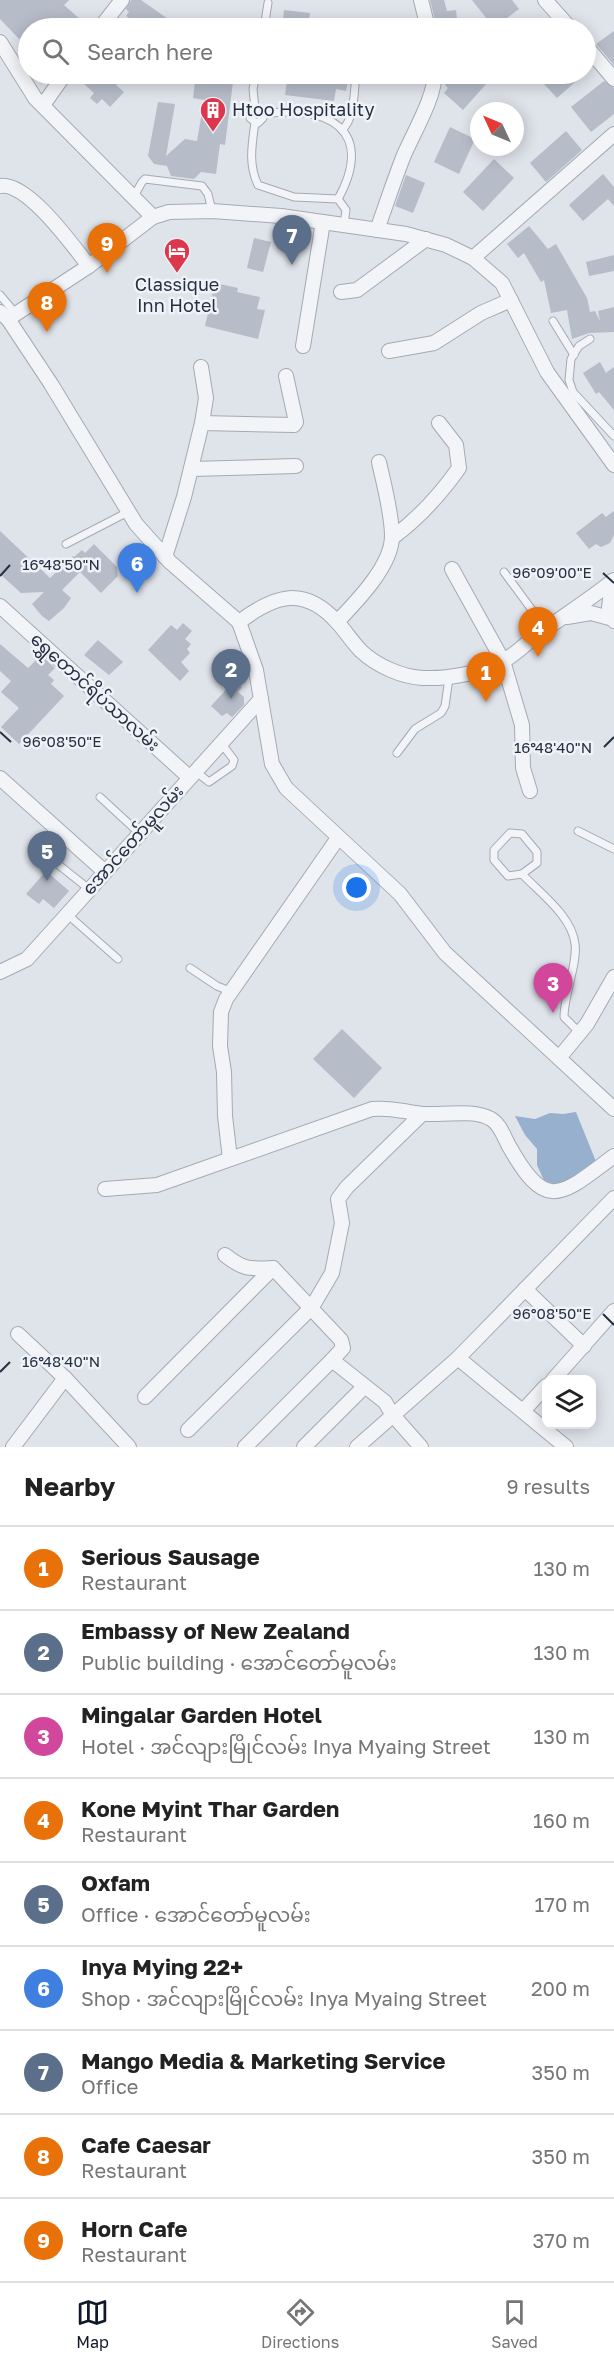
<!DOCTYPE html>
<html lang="en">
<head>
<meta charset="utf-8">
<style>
  :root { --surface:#fff; --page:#f6f6f6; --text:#222; --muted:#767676; --line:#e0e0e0; --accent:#111827 }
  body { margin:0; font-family:"Golos Text","Noto Sans Myanmar",sans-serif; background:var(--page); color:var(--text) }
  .controls { position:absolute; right:18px; bottom:18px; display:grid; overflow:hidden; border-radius:12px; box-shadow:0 3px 15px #0003 }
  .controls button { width:54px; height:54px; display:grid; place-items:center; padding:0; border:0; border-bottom:2px solid var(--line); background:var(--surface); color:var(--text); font:30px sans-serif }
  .compass { position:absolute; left:470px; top:102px; width:54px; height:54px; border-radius:50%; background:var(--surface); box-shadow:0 3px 15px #0003; rotate:314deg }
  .you { position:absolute; left:357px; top:888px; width:21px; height:21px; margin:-15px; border:4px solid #fff; border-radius:50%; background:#1a73e8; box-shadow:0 0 0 9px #1a73e833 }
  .badge { display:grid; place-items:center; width:39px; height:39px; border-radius:50%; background:var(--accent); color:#fff; font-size:20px; font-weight:700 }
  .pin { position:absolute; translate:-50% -50px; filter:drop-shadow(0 2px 3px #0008) }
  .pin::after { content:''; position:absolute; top:32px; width:21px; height:18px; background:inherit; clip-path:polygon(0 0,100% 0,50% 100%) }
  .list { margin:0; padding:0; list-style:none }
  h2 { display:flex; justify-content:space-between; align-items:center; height:78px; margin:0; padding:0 24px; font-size:26px }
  h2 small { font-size:20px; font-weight:400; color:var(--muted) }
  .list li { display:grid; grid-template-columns:39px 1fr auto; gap:18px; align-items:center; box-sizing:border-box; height:84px; padding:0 24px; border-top:2px solid var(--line) }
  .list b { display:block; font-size:22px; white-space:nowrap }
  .list p { margin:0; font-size:20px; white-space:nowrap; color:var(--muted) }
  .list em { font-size:20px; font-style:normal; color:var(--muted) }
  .icon { flex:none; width:33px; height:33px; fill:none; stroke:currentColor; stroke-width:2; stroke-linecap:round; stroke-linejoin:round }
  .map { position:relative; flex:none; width:614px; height:1447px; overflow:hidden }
  .search { position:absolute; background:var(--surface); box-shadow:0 3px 15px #0003; left:18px; right:18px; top:18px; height:66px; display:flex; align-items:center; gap:15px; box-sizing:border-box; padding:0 21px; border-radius:33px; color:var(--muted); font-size:22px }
  .sheet { height:834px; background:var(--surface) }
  nav { display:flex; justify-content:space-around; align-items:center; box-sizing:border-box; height:84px; border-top:2px solid var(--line); background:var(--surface); font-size:16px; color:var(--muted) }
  nav a { display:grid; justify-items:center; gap:3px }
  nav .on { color:var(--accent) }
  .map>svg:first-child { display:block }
  .water { fill:#97b0ce }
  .building { fill:#b6bcc8 }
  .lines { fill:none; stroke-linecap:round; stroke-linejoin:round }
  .service-casing { stroke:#a4aab5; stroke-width:9 }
  .minor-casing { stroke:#a4aab5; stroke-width:16 }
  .service { stroke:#f3f4f8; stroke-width:7 }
  .minor { stroke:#f3f4f8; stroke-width:14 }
  .ticks { fill:none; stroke:#263043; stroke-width:2 }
  .labels { text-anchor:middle; stroke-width:5; stroke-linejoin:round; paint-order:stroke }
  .poi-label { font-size:18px; fill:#263043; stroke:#eff2f7; text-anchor:start }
  .street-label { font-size:18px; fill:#263043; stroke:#eff2f7 }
  .ticks-label { font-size:15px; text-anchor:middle; fill:#263043; stroke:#eff2f7; stroke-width:5; stroke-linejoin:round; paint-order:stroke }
</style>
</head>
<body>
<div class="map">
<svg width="614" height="1447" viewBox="0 0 614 1447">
  <rect width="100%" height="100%" fill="#dfe3ea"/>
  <!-- water -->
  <polygon class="water" points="576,1112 597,1164 571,1182 546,1185 537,1165 537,1149 525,1135 515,1116 535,1119 550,1113 563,1114"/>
  <!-- building -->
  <g class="building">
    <polygon points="0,0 69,0 64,5 90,28 28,28 28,39 24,44 0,19"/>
    <polygon points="131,0 141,0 168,19 161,28 144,28 126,16 129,12 126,9"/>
    <polygon points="430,0 444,0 447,11 456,10 458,28 437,28"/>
    <polygon points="472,0 512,0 519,9 494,28"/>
    <polygon points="284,10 310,13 308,28 282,28"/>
    <polygon points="614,31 614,65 596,44"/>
    <polygon points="94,74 105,74 109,77 115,74 121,79 116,85 124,92 110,107 102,99 97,104 90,98 94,93 84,84"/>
    <polygon points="196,74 240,74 238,83 233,82 225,145 220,144 216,174 201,172 194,179 171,176 167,166 154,164 148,156 158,102 175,104 166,156 185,139 197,141 204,100 193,98"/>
    <polygon points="288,74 349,74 346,91 336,89 334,101 285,95"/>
    <polygon points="455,74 495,74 463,110 444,93 448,88 445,85"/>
    <polygon points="554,74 584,74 557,98 543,83"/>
    <polygon points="604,81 614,88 614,114 591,132 571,107"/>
    <polygon points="450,127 475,139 459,174 434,162"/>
    <polygon points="566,131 582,150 546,182 530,163"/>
    <polygon points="494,159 514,178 483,211 463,192"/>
    <polygon points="603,174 614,187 614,206 608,199 583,221 569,205"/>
    <polygon points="406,175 425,183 413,213 395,206"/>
    <polygon points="529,226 548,249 556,244 587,298 590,312 595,311 600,321 598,311 614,307 614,332 589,333 572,339 567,310 551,313 544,280 541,282 524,253 518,258 507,244"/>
    <polygon points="254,238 271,242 263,272 247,268"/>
    <polygon points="614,255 614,271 589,276 586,262"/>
    <polygon points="215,283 238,288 237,292 260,297 257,309 265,310 258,339 205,326"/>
    <polygon points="600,362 606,373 614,367 614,410 599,392 596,394 583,373"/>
    <polygon points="614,511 614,535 610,543 601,547 596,544 589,549 576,533 602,513 606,517"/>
    <polygon points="0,531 50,578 73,556 74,557 82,550 85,553 94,544 117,567 118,576 101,593 80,572 62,590 71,598 64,608 49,621 42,616 32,604 44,592 21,593 0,574"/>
    <polygon points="183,623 192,631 185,639 191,644 187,649 190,653 181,662 189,671 180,681 148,650 171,625 177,630"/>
    <polygon points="98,640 123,662 109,675 84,655"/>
    <polygon points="0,644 28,668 37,659 40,661 44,658 55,668 48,675 54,680 51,684 64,696 19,744 1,727 19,708 1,692 11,681 0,671"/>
    <polygon points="235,680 242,687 238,692 244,697 244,705 232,717 227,713 222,716 211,706"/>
    <polygon points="46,871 69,891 54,908 43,899 39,904 26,894"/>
    <polygon points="342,1029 382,1068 354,1098 313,1059"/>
  </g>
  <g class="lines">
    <!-- service casing -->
    <g class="service-casing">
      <g id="service">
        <polyline points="264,28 268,3"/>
        <polyline points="255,109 253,89 256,74"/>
        <path d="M263 114C328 104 376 130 338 199"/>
        <path d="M255 122 258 123 263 118V114L258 109 252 111 250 118 255 122C252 145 248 164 258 185L294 197 338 199 346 210 344 224"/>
        <path d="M342 130C355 119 354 90 356 74"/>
        <polyline points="133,198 142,182 145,179 202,186 208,194 212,211"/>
        <polyline points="0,295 16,314"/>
        <polyline points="553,321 574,355"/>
        <polyline points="590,339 579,346 571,359 569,380 573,392 614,436"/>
        <polyline points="66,544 128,512"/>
        <polyline points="504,572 546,629"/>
        <polyline points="397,753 415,729 441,713 445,706 449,678"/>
        <polyline points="195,771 209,782 232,766 234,760 221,743"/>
        <polyline points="100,797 139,833"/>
        <polyline points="578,831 614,849"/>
        <polygon points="510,833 522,834 537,852 537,863 522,874 508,876 494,860 494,850"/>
        <polyline points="50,858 89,889"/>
        <path d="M522 874C540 893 572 916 575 944 578 962 564 995 564 1017L580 1033"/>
        <polyline points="67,914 118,959"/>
        <polyline points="190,968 217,986 232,992"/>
      </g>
    </g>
    <!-- minor casing -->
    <g class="minor-casing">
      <g id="minor">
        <polyline points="421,0 428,28"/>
        <polyline points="545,0 570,28"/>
        <polyline points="100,28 122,0"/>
        <polyline points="0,42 35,98 153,217 169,212 212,211 281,216 406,234 446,245 473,258 502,283 547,372 614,465"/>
        <polyline points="586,46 614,79"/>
        <polyline points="43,105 65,74"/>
        <path d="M0 186C27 181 73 246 89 266"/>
        <path d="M377 230C386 205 394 180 404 155 412 136 437 93 434 74"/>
        <polyline points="473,258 614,134"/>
        <polyline points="341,292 357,290 426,239"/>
        <polyline points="0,312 8,319 51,384 136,524 170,562 239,622 256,670 272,764 286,788 400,894 445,953 614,1109"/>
        <polyline points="8,319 89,266 153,217"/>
        <polyline points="303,346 323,222"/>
        <polyline points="389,351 434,343 481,313 511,300"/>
        <polyline points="202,423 294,425 296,422 286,376"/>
        <polyline points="191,469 296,466"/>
        <path d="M392 538C419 518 440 495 459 468L456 445 439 423"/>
        <polyline points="165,557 184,497 202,423 206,398 201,367"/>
        <polyline points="452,569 503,661 522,725 523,768 530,791"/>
        <polyline points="612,581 609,608 614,621"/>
        <polyline points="0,606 189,777"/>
        <polyline points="567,617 591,613 613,619"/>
        <path d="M239 622C275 595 304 585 338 623 346 632 353 643 361 651 377 666 402 677 423 678 448 679 482 673 503 661 515 655 525 644 536 636 562 617 589 600 614 580"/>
        <path d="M337 622C356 602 392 566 392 536 392 514 384 485 379 462"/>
        <polyline points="0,778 104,871"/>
        <polyline points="0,972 27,959 261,699"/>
        <polyline points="559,1058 587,1024 614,977"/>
        <polyline points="230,1159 225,1116 224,1072 220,1046 221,1012 226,999 338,838"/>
        <path d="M105 1189 157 1185 372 1109C393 1107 403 1112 423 1114 441 1115 475 1109 491 1119 500 1124 504 1137 509 1146 547 1214 561 1195 614 1156"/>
        <path d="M225 1255C244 1270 249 1269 273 1268L341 1340 343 1348 332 1360 385 1402 392 1414 421 1447"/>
        <polyline points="525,1289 584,1346"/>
        <polyline points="18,1334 65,1378 129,1447"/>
        <polyline points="458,1358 566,1447"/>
        <polyline points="553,1380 614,1311"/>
        <polyline points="145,1397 273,1268"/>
        <polyline points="523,1411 546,1386"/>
        <polyline points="188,1430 312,1307 332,1273 342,1223 338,1199 347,1187 422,1114"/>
        <polyline points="13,1447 65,1378"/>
        <polyline points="245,1447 332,1360"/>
        <polyline points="304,1447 364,1387"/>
        <polyline points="357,1447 458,1358 614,1198"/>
      </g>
    </g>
    <!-- service -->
    <use href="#service" class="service"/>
    <!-- minor -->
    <use href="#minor" class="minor"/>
  </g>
  <!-- ticks -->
  <path class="ticks" d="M603 573 614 583M0 576 10 565M0 732 11 742M604 747 614 737M603 1314 614 1325M0 1372 10 1362"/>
  <!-- icons -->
  <defs>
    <g id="building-pin" transform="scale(1.35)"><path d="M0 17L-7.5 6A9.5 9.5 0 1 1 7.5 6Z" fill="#dc374c" stroke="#eff2f7"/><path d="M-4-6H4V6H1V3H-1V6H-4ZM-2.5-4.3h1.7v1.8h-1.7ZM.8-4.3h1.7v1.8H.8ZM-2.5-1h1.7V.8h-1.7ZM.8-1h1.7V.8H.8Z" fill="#fff"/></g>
    <g id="hotel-pin" transform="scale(1.35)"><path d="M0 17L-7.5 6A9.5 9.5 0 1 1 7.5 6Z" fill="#dc374c" stroke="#eff2f7"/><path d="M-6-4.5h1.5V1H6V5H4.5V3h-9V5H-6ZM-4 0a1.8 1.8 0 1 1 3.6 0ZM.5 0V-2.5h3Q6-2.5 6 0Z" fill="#fff"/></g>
  </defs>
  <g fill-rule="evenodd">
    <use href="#building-pin" x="213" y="110"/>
    <use href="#hotel-pin" x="177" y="251"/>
  </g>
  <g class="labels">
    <!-- poi labels -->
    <g class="poi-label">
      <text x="232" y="116">Htoo Hospitality</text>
      <text x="177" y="291" text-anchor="middle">Classique<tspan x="177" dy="21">Inn Hotel</tspan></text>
    </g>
    <!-- street labels -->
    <g class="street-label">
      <text transform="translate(95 692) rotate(42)" y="6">ရွှေတောင်ရိပ်သာလမ်း</text>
      <text transform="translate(133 840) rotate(-48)" y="6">အောင်တော်မူလမ်း</text>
    </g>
  </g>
  <g class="ticks-label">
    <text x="61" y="570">16°48'50"N</text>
    <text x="552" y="578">96°09'00"E</text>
    <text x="62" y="747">96°08'50"E</text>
    <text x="553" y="753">16°48'40"N</text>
    <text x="552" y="1319">96°08'50"E</text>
    <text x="61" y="1367">16°48'40"N</text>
  </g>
</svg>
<div class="controls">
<button><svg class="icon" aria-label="layers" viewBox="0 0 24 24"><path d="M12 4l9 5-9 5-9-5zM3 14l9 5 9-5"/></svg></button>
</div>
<svg class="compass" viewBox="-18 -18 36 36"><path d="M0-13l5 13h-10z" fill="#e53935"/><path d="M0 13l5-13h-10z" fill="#767676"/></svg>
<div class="you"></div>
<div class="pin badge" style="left:486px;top:702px;background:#e8710a">1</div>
<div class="pin badge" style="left:231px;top:699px;background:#5c6f8a">2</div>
<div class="pin badge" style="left:553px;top:1013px;background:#d1479c">3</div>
<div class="pin badge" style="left:538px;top:657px;background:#e8710a">4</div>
<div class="pin badge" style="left:47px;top:881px;background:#5c6f8a">5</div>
<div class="pin badge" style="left:137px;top:593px;background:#3f7fe0">6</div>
<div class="pin badge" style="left:292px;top:265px;background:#5c6f8a">7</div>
<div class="pin badge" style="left:47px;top:332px;background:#e8710a">8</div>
<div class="pin badge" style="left:107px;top:273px;background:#e8710a">9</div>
<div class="search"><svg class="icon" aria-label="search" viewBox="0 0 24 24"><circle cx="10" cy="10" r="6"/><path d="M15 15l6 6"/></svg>Search here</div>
</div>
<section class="sheet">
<h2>Nearby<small>9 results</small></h2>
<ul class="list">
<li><span class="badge" style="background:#e8710a">1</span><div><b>Serious Sausage</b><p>Restaurant</p></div><em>130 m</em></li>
<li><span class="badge" style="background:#5c6f8a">2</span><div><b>Embassy of New Zealand</b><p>Public building · အောင်တော်မူလမ်း</p></div><em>130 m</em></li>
<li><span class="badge" style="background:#d1479c">3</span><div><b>Mingalar Garden Hotel</b><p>Hotel · အင်လျားမြိုင်လမ်း Inya Myaing Street</p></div><em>130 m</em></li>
<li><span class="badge" style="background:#e8710a">4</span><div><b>Kone Myint Thar Garden</b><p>Restaurant</p></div><em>160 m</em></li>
<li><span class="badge" style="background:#5c6f8a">5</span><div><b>Oxfam</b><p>Office · အောင်တော်မူလမ်း</p></div><em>170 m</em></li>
<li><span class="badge" style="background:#3f7fe0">6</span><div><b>Inya Mying 22+</b><p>Shop · အင်လျားမြိုင်လမ်း Inya Myaing Street</p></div><em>200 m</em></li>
<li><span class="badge" style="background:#5c6f8a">7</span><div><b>Mango Media &amp; Marketing Service</b><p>Office</p></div><em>350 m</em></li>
<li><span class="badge" style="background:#e8710a">8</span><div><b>Cafe Caesar</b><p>Restaurant</p></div><em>350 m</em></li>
<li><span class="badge" style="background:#e8710a">9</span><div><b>Horn Cafe</b><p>Restaurant</p></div><em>370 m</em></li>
</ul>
</section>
<nav>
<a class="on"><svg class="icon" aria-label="map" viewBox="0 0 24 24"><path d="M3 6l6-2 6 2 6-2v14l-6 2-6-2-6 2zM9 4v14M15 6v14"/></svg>Map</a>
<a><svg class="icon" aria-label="directions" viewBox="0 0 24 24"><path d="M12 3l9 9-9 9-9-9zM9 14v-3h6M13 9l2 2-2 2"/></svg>Directions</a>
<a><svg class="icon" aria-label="saved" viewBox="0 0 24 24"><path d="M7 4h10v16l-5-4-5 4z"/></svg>Saved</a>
</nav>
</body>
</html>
